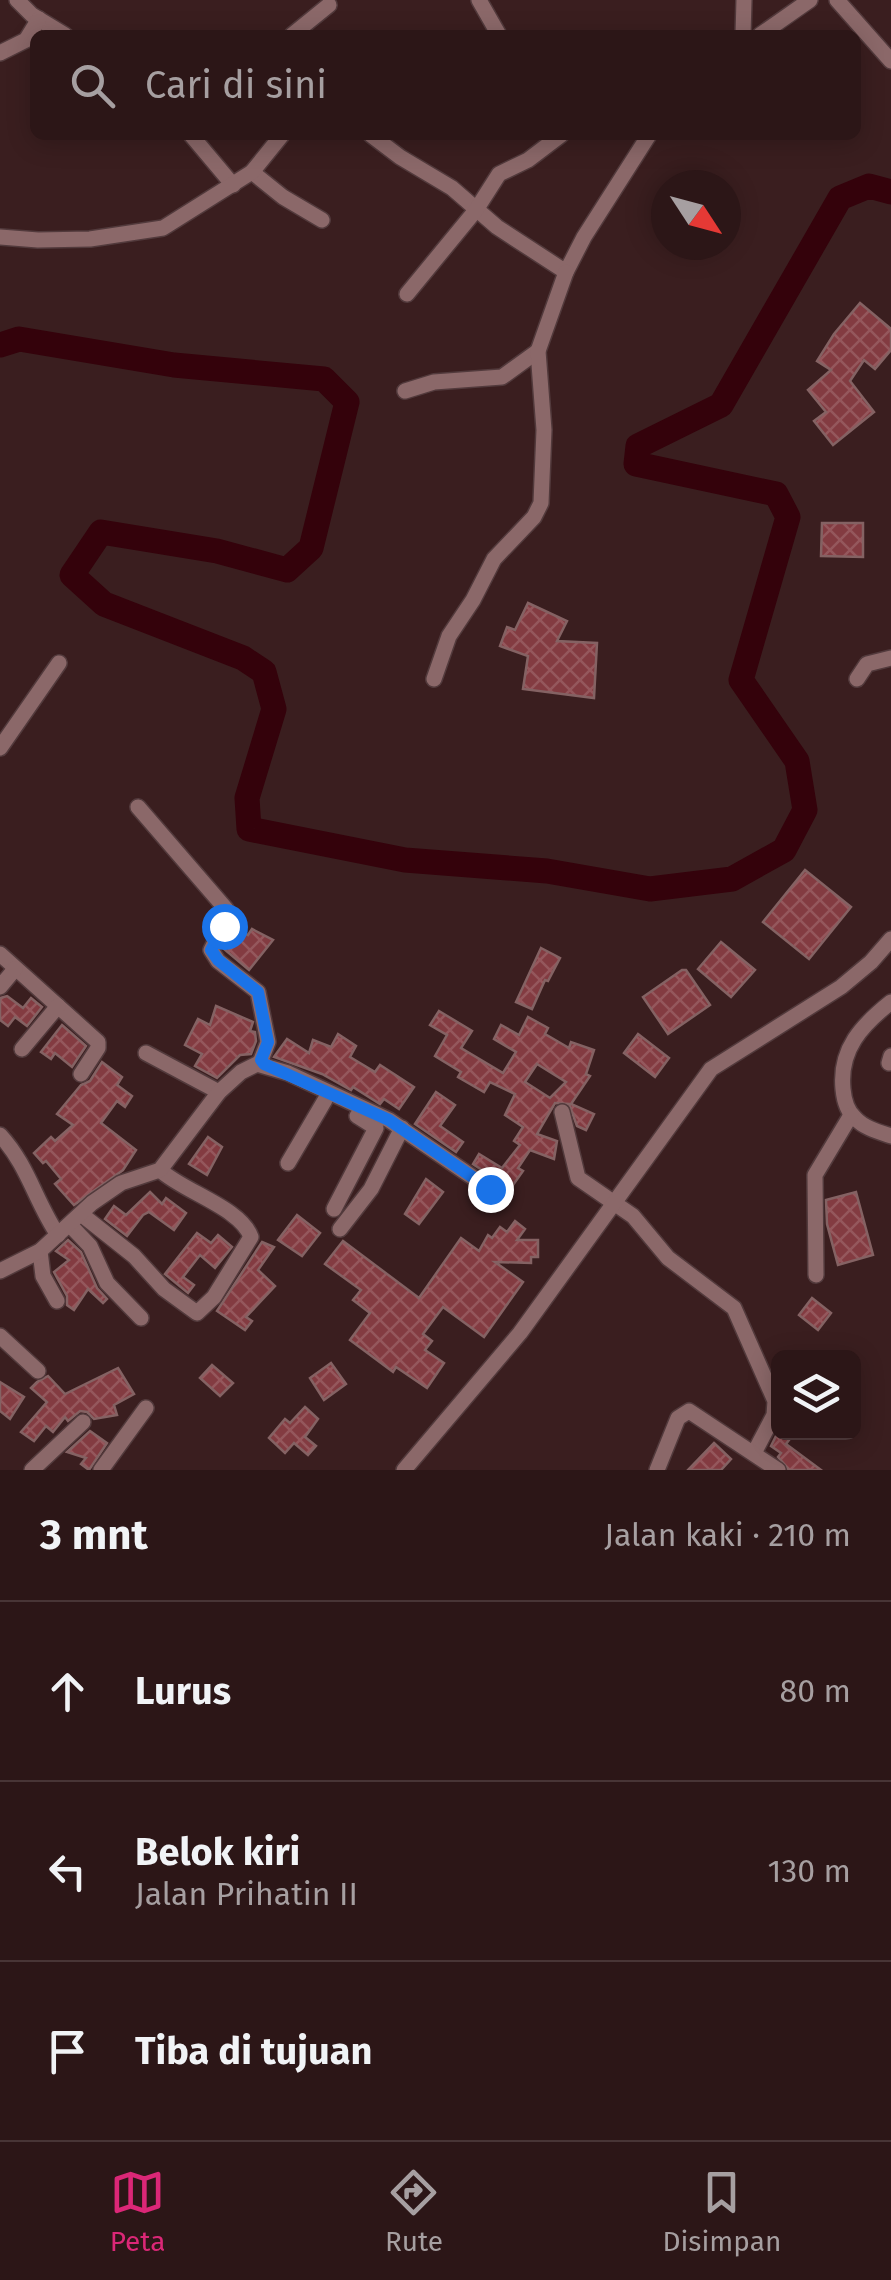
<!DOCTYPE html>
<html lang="id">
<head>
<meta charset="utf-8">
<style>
  :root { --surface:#2c1617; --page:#382324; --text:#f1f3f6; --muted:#a69fa1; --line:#483536; --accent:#db2777 }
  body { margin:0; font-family:"Fira Sans",sans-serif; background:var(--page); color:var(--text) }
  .controls { position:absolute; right:30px; bottom:30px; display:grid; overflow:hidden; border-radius:15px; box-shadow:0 5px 25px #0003 }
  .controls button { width:90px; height:90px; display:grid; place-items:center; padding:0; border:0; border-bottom:2px solid var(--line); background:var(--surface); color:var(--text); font:50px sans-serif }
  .compass { position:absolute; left:651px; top:170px; width:90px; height:90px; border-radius:50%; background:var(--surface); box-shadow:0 5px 25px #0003; rotate:126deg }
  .stop { position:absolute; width:30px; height:30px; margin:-22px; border:8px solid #1a73e8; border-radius:50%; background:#fff }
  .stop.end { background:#1a73e8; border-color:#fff; box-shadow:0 2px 10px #0008 }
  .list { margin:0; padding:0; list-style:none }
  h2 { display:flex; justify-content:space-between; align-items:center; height:130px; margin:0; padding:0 40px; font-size:42px }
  h2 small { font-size:32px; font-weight:400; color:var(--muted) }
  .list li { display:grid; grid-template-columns:65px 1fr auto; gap:30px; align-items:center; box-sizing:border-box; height:180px; padding:0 40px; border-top:2px solid var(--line) }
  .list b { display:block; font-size:38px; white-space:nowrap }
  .list p { margin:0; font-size:32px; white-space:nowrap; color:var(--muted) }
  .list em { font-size:32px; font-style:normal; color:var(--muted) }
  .icon { flex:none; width:55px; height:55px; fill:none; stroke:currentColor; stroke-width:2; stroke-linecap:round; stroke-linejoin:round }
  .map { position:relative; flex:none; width:891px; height:1470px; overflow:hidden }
  .search { position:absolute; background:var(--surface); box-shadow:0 5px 25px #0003; left:30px; right:30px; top:30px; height:110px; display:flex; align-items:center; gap:25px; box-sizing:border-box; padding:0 35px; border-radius:15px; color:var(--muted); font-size:38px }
  .sheet { height:670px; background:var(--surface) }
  nav { display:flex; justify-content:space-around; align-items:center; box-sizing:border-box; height:140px; border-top:2px solid var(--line); background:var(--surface); font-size:28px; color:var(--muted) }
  nav a { display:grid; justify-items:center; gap:5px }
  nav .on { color:var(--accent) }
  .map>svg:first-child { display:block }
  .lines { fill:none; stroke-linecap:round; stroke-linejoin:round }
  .river { stroke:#34020b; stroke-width:25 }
  .building { fill:url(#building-cross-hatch); stroke:#846263; stroke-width:2.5; fill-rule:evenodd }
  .street-casing { stroke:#523a3c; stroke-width:18 }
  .street { stroke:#8b6869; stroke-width:15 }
  .route { stroke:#1a73e8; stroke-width:12 }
</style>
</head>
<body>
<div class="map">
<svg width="891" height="1470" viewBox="0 0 891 1470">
  <defs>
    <pattern id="building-cross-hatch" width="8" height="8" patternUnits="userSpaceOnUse" patternTransform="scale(2.5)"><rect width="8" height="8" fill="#833b41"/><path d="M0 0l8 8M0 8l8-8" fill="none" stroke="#95575c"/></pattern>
  </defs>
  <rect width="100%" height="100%" fill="#3a1e1f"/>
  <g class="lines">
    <!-- river -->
    <polyline class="river" points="0,345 19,339 174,365 324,379 347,402 311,548 287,570 217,551 101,532 72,575 104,604 243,658 264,672 274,709 247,798 249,829 405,860 547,871 650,889 732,879 784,850 805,810 797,761 741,680 788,517 776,494 636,464 638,446 721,405 840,198 869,186 891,192"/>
  </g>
  <!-- building -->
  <g class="building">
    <polygon points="860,303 891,329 891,350 875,369 864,360 850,381 874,412 833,445 814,421 826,412 808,390 831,370 817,361 834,334"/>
    <polygon points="822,523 863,523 863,557 821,556"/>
    <polygon points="528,603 567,621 557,641 597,643 594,698 523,689 528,656 500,646 507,627 515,630"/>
    <polygon points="805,870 851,907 809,959 763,922"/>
    <polygon points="235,928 248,935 252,929 273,940 249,970 224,949"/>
    <polygon points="721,942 755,970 731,997 698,969"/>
    <polygon points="541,948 560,958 548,981 545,980 532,1009 516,1002"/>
    <polygon points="682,970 686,970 710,1005 668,1034 643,997"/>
    <polygon points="7,996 23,1008 31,998 42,1007 27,1026 15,1017 8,1026 0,1020 0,998"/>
    <polygon points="216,1006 253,1022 250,1031 255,1032 256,1041 251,1054 240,1055 217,1078 195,1066 202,1054 185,1045 198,1019 210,1025"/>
    <path d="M439 1011 472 1031 461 1048 503 1073 516 1052 494 1039 501 1025 519 1035 528 1017 548 1028 545 1034 569 1048 571 1042 594 1050 586 1074 590 1076 571 1104 594 1114 586 1130 577 1126 569 1104 555 1103 537 1134 557 1141 554 1159 530 1150 518 1168 523 1171 506 1195 501 1192 497 1180 473 1164 479 1154 502 1168 520 1145 514 1141 523 1127 505 1115 515 1094 490 1082 484 1092 458 1077 461 1072 435 1056 447 1035 430 1025ZM537 1064 566 1082 550 1098 525 1082Z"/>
    <polygon points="62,1025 86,1046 72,1067 55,1053 51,1059 41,1052"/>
    <polygon points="338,1034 356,1046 350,1057 375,1072 380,1065 414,1087 399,1109 384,1099 380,1104 353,1087 351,1090 322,1074 274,1057 287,1039 309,1053 313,1040 331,1047"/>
    <polygon points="638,1034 669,1058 655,1077 624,1053"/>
    <polygon points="102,1062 122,1077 117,1085 132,1096 125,1107 117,1101 101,1123 136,1150 123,1170 74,1205 55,1184 61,1179 46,1161 43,1163 34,1153 51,1137 55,1141 73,1125 57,1114 81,1085 90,1081"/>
    <polygon points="436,1092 455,1105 440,1126 463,1142 456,1152 415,1124"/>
    <polygon points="208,1137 222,1147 207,1175 189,1164"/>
    <polygon points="426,1179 443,1192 419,1224 405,1214"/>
    <polygon points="150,1192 162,1204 166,1198 186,1213 174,1230 149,1212 143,1215 127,1236 105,1219 114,1206 126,1215"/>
    <polygon points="856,1192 873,1255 838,1265 827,1224 826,1200"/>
    <polygon points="297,1215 320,1233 302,1256 278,1240"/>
    <polygon points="515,1221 525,1229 517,1240 538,1240 538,1257 531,1257 531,1263 495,1262 523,1282 484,1337 443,1307 423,1334 432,1341 425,1350 444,1363 427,1388 396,1367 393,1372 350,1340 370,1313 353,1300 361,1290 325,1264 343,1241 419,1298 461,1238 479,1251 488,1235 492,1238 500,1227 507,1232"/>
    <polygon points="197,1233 211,1243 218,1235 232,1247 215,1268 200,1255 183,1277 194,1285 188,1293 165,1274"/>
    <polygon points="68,1240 81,1252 97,1288 107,1299 103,1303 88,1289 74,1310 67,1305 67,1296 54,1272 69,1260 56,1251"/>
    <polygon points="262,1242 274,1247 258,1270 275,1286 246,1317 252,1321 245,1330 217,1311"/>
    <polygon points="812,1298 831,1313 818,1330 799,1315"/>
    <polygon points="331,1363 346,1384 324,1400 310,1378"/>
    <polygon points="212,1365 233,1383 220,1396 200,1378"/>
    <polygon points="118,1368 134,1394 114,1405 117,1415 94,1419 87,1412 80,1411 68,1421 65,1417 53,1432 46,1426 34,1441 21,1432 47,1402 31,1388 37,1382 48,1376 65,1394"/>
    <polygon points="0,1382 24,1397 10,1419 0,1411"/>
    <polygon points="305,1407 318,1419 305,1437 316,1446 308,1455 294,1443 285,1453 269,1438 285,1419 290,1423"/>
    <polygon points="90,1431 107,1443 89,1470 81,1464 86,1458 67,1452"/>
    <polygon points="778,1432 789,1440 786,1444 821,1470 789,1470 778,1457 781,1453 771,1446"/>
    <polygon points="714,1443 731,1459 721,1470 688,1470"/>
  </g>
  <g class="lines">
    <!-- street casing -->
    <g class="street-casing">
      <g id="street">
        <polyline points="17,0 32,15 65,35"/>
        <polyline points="479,0 499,35"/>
        <polyline points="837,0 891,61"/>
        <polyline points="292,35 329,5"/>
        <polyline points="743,35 744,0"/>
        <polyline points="760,35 810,0"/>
        <polyline points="0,53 26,40 39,19"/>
        <polyline points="191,135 233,185"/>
        <polyline points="371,135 400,157 452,188 497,227 566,272 584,237 649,135"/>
        <polyline points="252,172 283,197 322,220"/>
        <polyline points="0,237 38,240 90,239 163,228 252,172 282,135"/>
        <polyline points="407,294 476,210 499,174 528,160 561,135"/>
        <polyline points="405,391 434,382 502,377 538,351"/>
        <polyline points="434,679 449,636 473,600 494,559 534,517 541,503 544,430 538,351 566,272"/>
        <polyline points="857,679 867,664 891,658"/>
        <polyline points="0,748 59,663"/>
        <polyline points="138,807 226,909 226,920 211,950 218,961 258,992 268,1042 261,1060 264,1064"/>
        <polyline points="0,954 98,1042 98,1048 81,1074"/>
        <polyline points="0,987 15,969"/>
        <path d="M891 1002C862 1025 839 1049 843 1089 844 1100 847 1111 855 1118 864 1128 879 1132 891 1136"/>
        <polyline points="22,1049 58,1006"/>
        <polyline points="146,1053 219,1092"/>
        <polyline points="889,1063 891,1056"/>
        <polyline points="562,1112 578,1178 633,1216 668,1258 734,1308 775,1401 774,1415 754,1453"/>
        <path d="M0 1135C28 1165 36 1203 58 1235"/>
        <polyline points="288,1163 325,1100"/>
        <polyline points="334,1209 376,1128 357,1116"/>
        <path d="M81 1214 134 1256 164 1289 197 1313 214 1297 251 1237C241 1208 184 1192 160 1170"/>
        <polyline points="70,1225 90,1246 107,1283 141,1318"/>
        <polyline points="340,1229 371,1189 402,1128"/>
        <polyline points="40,1251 43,1276 57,1301"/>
        <polyline points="0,1271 40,1251 92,1203 121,1183 160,1170 219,1092 241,1072 257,1064 288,1073 389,1120 490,1189"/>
        <polyline points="816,1275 815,1175 851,1115"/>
        <polyline points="0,1336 38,1371"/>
        <polyline points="32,1470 83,1422"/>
        <polyline points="101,1470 146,1408"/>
        <polyline points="404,1470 520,1333 711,1069 841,987 871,962 891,939"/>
        <polyline points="657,1470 678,1418 689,1411 778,1470"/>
      </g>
    </g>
    <!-- street -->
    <use href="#street" class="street"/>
  </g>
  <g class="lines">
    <!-- route -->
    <polyline class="route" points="224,926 211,950 218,960 258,992 268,1042 261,1060 264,1064 389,1120 490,1189"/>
  </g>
</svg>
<div class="controls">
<button><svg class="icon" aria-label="layers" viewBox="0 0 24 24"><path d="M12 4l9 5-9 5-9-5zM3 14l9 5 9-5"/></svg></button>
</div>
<svg class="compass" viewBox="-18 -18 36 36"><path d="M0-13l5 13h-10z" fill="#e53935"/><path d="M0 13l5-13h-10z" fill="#a69fa1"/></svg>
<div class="stop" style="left:224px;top:926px"></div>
<div class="stop end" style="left:490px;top:1189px"></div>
<div class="search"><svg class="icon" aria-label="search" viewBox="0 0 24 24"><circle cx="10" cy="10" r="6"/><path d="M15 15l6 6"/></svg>Cari di sini</div>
</div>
<section class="sheet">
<h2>3 mnt<small>Jalan kaki · 210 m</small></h2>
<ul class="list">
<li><svg class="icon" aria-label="ahead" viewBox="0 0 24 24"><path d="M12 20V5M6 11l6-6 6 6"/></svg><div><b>Lurus</b></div><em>80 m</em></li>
<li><svg class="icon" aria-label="left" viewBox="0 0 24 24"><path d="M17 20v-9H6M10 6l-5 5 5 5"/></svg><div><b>Belok kiri</b><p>Jalan Prihatin II</p></div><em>130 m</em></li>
<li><svg class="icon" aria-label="arrive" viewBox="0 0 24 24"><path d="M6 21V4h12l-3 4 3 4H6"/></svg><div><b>Tiba di tujuan</b></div></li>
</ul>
</section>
<nav>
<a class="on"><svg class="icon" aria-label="map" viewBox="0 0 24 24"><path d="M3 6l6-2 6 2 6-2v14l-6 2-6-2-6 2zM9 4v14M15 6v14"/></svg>Peta</a>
<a><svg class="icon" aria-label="directions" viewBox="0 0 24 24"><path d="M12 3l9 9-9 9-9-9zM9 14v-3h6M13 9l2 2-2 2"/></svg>Rute</a>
<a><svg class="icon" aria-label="saved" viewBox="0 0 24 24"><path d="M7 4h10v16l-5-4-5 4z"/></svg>Disimpan</a>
</nav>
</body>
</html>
